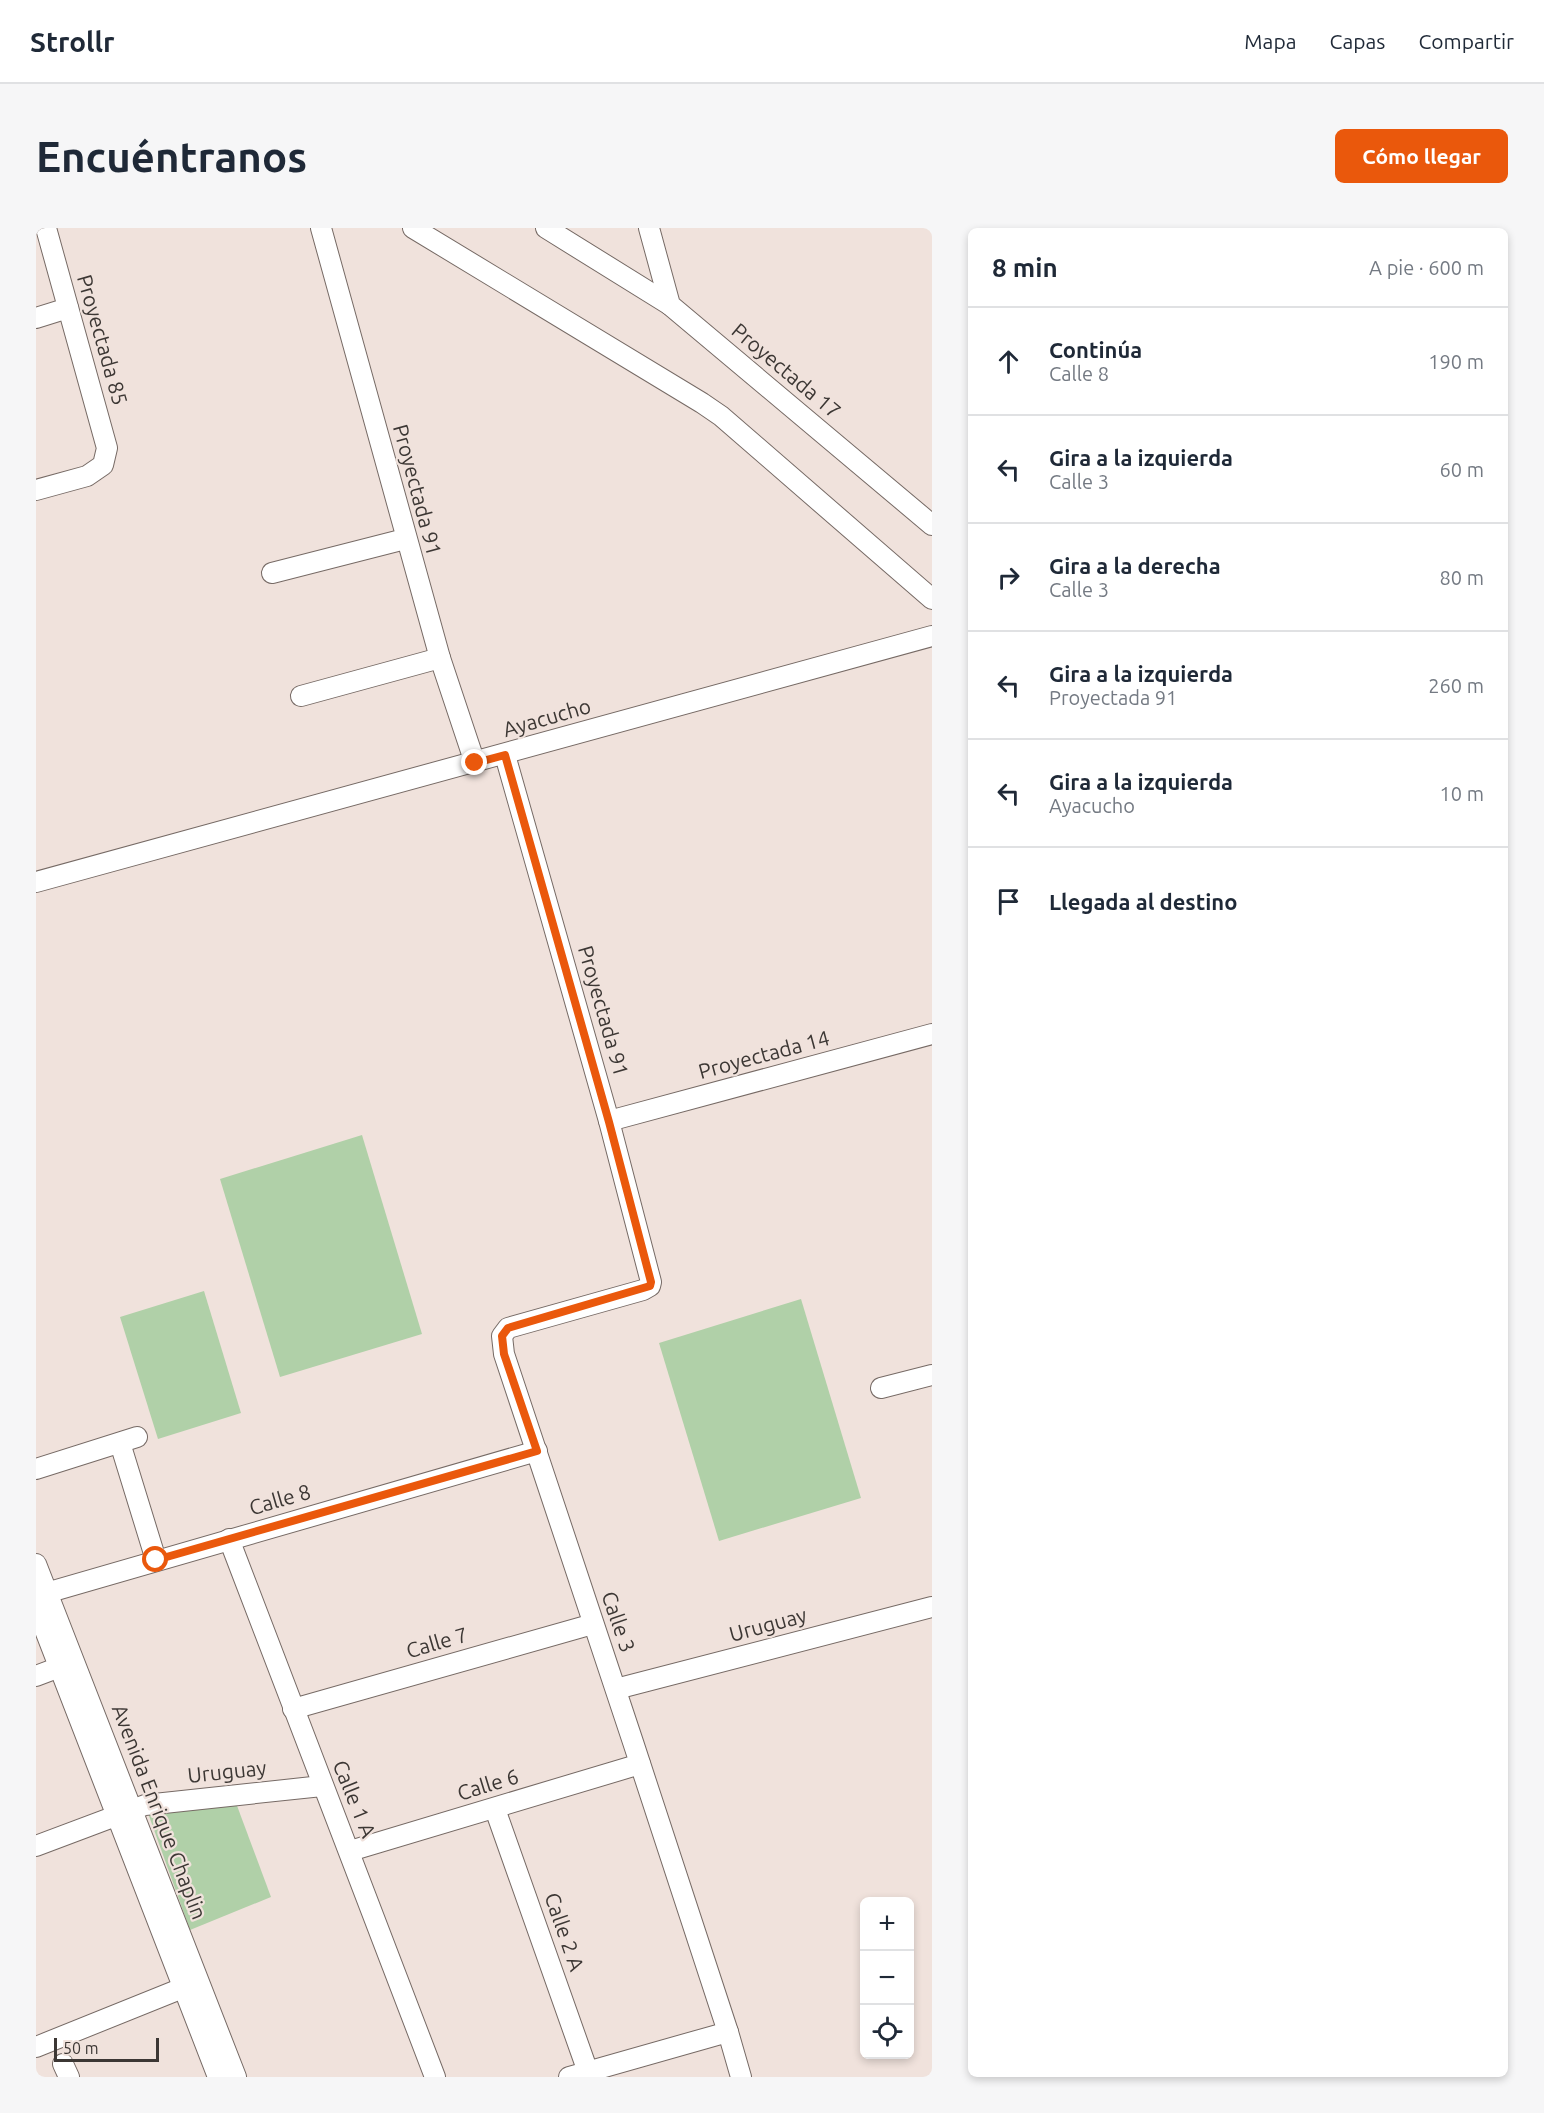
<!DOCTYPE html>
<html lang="es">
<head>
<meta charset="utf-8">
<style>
  :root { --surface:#fff; --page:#f6f6f7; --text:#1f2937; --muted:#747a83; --line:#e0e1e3; --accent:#ea580c }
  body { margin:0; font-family:Ubuntu,sans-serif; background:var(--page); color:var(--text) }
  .controls { position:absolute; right:18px; bottom:18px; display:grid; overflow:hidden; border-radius:9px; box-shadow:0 3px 9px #0003 }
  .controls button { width:54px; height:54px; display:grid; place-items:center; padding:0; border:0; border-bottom:2px solid var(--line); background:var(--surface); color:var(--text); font:30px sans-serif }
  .scale { position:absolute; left:18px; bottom:15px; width:105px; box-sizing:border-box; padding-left:6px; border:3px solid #3c3734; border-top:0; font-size:16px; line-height:21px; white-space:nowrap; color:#3c3734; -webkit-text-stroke:4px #f0e2dc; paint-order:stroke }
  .stop { position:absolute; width:18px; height:18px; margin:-14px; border:4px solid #ea580c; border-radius:50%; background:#fff }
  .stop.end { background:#ea580c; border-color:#fff; box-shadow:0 2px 6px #0008 }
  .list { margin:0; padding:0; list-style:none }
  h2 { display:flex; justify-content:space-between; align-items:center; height:78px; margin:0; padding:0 24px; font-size:26px }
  h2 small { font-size:20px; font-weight:400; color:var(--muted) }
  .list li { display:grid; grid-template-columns:39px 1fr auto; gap:18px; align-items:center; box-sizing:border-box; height:108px; padding:0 24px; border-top:2px solid var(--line) }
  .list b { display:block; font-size:22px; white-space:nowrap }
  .list p { margin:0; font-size:20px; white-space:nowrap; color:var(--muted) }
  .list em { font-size:20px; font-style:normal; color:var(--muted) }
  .icon { flex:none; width:33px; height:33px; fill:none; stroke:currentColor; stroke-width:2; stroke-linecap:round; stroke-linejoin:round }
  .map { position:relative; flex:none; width:896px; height:1849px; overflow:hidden; border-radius:9px }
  header { display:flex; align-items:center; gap:36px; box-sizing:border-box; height:84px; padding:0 30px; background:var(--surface); border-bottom:2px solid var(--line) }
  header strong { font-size:28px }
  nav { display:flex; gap:33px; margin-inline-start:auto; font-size:21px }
  .intro { display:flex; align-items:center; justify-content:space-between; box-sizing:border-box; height:144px; padding:0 36px }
  h1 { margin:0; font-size:42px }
  .button { padding:15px 27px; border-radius:9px; background:var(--accent); color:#fff; font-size:21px; font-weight:700 }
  main { display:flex; gap:36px; padding:0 36px }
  aside { flex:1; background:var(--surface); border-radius:9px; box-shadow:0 3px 9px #0003 }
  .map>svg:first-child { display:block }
  .green { fill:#b0d0a8 }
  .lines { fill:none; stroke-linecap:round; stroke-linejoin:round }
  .minor-casing { stroke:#766a65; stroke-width:22 }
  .minor { stroke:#fff; stroke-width:20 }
  .route { stroke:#ea580c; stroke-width:8 }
  .labels { text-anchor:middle; stroke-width:4.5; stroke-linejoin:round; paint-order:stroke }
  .street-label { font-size:21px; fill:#3c3734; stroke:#f0e2dc }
</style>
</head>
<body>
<header>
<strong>Strollr</strong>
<nav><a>Mapa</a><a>Capas</a><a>Compartir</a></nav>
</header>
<div class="intro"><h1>Encuéntranos</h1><a class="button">Cómo llegar</a></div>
<main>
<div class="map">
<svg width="896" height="1849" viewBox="0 0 896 1849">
  <rect width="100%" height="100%" fill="#f0e2dc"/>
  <!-- green -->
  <g class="green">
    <polygon points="326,907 386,1106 244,1149 184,951"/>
    <polygon points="168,1063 205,1185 122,1211 84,1089"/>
    <polygon points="765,1071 825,1270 683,1313 623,1115"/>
    <polygon points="200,1575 235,1669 154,1702 113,1588 113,1584"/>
  </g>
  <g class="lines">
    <!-- minor casing -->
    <g class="minor-casing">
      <g id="minor">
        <polyline points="285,0 404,430 439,535"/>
        <polyline points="377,0 666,175 685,188 896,371"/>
        <polyline points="510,0 634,77"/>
        <polyline points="613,0 634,77 896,297"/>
        <polyline points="0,90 32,80"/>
        <polyline points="0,262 51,248 67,237 71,220 10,0"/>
        <polyline points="236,345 369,311"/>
        <polyline points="265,468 404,430"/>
        <path d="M469 527 573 893 615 1054 614 1058 607 1062 472 1100 466 1108 468 1126C544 1351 618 1578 692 1804L705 1849"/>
        <polyline points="0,654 896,408"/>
        <polyline points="573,893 896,806"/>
        <polyline points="845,1160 896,1147"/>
        <polyline points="84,1215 120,1332"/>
        <polyline points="0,1241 101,1209"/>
        <polyline points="193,1311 399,1849"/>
        <polyline points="0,1336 200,1849"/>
        <polyline points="0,1368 501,1223"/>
        <polyline points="0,1379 182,1849"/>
        <polyline points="0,1448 37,1434"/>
        <polyline points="580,1461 896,1379"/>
        <polyline points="257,1481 557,1396"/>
        <polyline points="459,1581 552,1844"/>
        <polyline points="0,1618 109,1577 286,1558"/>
        <polyline points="314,1623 604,1536"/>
        <polyline points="0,1819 159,1755"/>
        <polyline points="27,1836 33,1849"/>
        <polyline points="533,1849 692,1804"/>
      </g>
    </g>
    <!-- minor -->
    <use href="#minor" class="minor"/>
  </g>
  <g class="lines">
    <!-- route -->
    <polyline class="route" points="120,1332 501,1223 468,1126 466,1108 472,1100 614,1058 615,1054 573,894 469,527 439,535"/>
  </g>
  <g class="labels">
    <!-- street labels -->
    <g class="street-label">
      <text transform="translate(66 112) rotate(74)" y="7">Proyectada 85</text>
      <text transform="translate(750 143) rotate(40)" y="7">Proyectada 17</text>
      <text transform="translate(381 262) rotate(75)" y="7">Proyectada 91</text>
      <text transform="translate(511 490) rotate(-16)" y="7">Ayacucho</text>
      <text transform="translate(567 783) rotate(74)" y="7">Proyectada 91</text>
      <text transform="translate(728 827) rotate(-15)" y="7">Proyectada 14</text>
      <text transform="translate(244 1272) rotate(-16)" y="7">Calle 8</text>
      <text transform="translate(582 1394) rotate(71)" y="7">Calle 3</text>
      <text transform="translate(732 1397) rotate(-15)" y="7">Uruguay</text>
      <text transform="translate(401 1415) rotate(-16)" y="7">Calle 7</text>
      <text transform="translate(191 1544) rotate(-6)" y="7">Uruguay</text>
      <text transform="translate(452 1557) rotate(-17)" y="7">Calle 6</text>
      <text transform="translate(318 1571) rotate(68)" y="7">Calle 1 A</text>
      <text transform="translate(123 1584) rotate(69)" y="7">Avenida Enrique Chaplin</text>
      <text transform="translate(528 1704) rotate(71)" y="7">Calle 2 A</text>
    </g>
  </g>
</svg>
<div class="controls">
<button>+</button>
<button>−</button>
<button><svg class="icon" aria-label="locate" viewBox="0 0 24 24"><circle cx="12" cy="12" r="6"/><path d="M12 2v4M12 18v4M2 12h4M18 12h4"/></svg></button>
</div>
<div class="scale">50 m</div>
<div class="stop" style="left:120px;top:1332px"></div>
<div class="stop end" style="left:439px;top:535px"></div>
</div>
<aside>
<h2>8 min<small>A pie · 600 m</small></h2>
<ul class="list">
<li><svg class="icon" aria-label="ahead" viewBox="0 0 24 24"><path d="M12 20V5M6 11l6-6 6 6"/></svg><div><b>Continúa</b><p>Calle 8</p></div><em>190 m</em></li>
<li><svg class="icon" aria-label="left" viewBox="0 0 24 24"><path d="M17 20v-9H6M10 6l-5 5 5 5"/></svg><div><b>Gira a la izquierda</b><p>Calle 3</p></div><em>60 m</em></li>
<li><svg class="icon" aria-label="right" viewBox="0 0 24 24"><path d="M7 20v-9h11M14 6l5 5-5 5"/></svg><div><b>Gira a la derecha</b><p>Calle 3</p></div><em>80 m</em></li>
<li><svg class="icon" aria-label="left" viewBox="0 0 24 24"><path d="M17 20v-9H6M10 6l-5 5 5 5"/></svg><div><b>Gira a la izquierda</b><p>Proyectada 91</p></div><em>260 m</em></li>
<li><svg class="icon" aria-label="left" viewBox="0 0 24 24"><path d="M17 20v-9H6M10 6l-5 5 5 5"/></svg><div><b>Gira a la izquierda</b><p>Ayacucho</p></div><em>10 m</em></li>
<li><svg class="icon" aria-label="arrive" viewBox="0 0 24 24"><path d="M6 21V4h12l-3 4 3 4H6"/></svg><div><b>Llegada al destino</b></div></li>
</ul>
</aside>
</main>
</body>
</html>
